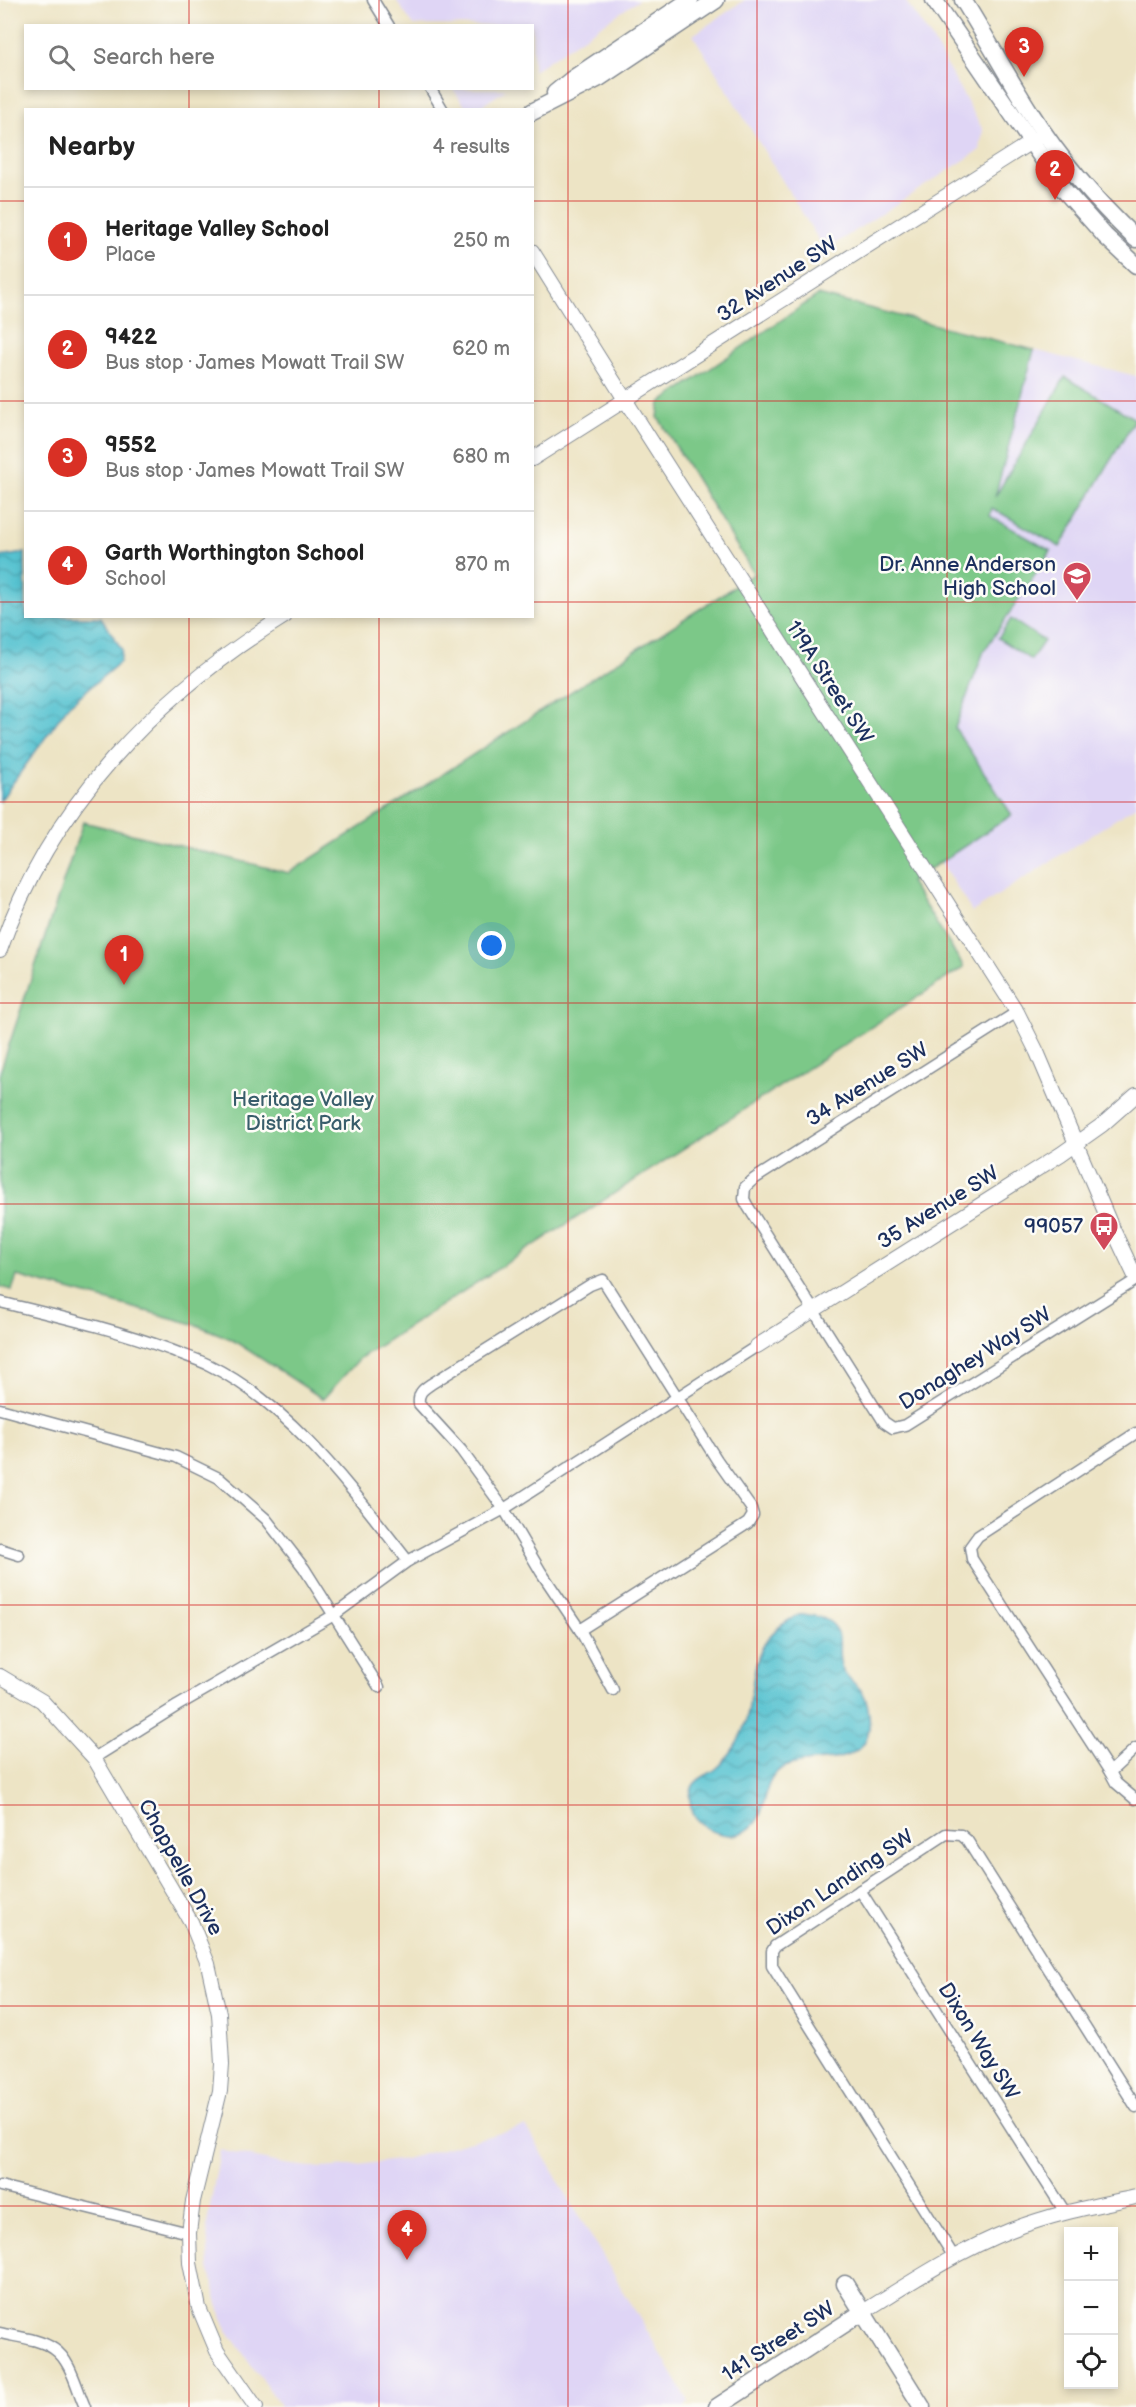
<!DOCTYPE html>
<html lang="en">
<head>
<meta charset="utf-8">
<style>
  :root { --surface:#fff; --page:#f6f6f6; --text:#222; --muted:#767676; --line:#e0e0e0; --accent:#d93025 }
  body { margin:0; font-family:"Balsamiq Sans",sans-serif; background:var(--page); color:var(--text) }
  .controls { position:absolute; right:18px; bottom:18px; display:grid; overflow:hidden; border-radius:0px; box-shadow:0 3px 9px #0003 }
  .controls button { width:54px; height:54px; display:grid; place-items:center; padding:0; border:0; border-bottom:2px solid var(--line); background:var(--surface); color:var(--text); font:30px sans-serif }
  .you { position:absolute; left:492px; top:946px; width:21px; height:21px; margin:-15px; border:4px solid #fff; border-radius:50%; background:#1a73e8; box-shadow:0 0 0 9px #1a73e833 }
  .badge { display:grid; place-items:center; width:39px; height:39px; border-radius:50%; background:var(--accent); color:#fff; font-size:20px; font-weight:700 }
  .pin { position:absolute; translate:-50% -50px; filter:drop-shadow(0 2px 3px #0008) }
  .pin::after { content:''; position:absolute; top:32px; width:21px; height:18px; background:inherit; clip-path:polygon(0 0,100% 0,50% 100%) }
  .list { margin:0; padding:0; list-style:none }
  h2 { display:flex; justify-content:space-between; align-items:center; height:78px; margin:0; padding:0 24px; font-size:26px }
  h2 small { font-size:20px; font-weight:400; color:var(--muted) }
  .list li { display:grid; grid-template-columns:39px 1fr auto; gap:18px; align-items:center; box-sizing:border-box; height:108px; padding:0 24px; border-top:2px solid var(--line) }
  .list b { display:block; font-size:22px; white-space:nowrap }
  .list p { margin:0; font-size:20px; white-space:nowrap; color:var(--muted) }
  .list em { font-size:20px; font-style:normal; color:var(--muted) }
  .icon { flex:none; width:33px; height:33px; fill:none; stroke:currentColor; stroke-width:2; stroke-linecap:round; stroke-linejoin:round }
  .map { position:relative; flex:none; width:1136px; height:2407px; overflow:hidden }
  .search { position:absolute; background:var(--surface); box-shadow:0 3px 9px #0003; left:24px; top:24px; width:510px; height:66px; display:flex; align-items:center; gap:15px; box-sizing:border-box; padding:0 21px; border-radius:0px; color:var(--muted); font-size:22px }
  .panel { position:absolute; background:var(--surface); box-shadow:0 3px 9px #0003; left:24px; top:108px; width:510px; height:510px; border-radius:0px }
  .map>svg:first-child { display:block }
  .built { fill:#dfd5f5 }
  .green { fill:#7bc888; stroke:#4b7c73; stroke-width:1.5 }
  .water { fill:url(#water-waves); stroke:#387897; stroke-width:1.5 }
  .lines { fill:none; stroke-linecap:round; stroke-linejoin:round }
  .minor-casing { stroke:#848a92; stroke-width:13 }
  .tertiary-casing { stroke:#848a92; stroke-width:16 }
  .secondary-casing { stroke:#848a92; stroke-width:19 }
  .minor { stroke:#fff; stroke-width:10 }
  .tertiary { stroke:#fff; stroke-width:14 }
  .secondary { stroke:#fff; stroke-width:16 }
  .grid { fill:none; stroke:#d62828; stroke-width:1.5; stroke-opacity:0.55 }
  .labels { text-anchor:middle; stroke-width:5; stroke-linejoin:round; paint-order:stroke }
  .street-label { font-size:21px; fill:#1b2f5e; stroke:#fdfcf7 }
  .poi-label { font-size:21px; fill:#1b2f5e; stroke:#fdfcf7; text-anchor:end }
  .park-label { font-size:21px; fill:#385d6b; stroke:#fdfcf7 }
</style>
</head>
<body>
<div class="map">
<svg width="1136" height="2407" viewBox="0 0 1136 2407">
  <defs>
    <pattern id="water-waves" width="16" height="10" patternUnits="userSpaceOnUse" patternTransform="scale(1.5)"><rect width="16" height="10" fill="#56c2d0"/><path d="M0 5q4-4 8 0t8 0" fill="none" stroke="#469eac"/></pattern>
  </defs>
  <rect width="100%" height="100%" fill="#fdfcf7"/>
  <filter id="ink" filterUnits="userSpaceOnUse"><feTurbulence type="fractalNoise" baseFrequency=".0167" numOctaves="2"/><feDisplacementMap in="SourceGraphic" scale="12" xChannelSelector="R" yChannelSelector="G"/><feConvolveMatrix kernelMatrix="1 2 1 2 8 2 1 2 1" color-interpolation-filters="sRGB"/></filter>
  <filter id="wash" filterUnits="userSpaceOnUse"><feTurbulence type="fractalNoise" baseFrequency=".008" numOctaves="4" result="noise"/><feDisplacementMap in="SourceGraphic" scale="24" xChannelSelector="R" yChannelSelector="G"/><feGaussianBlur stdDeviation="1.35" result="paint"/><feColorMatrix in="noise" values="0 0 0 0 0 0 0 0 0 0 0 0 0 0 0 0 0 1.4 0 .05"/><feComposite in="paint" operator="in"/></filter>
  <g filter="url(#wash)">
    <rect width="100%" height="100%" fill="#ede4c5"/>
    <!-- built -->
    <g class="built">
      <polygon points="396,0 639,0 533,71 532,26 413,25"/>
      <polygon points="745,0 905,0 932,39 983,130 980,150 825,250 693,35"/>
      <polygon points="453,89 507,89 475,110 467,109"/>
      <polygon points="1034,350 1136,376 1136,806 972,912 941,862 1012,815 955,728 984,651 1051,552 990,516"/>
      <polygon points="526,2126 689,2402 684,2407 281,2407 231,2336 222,2319 209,2270 207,2224 220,2150 283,2164 320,2168 351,2166 405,2159"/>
    </g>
    <!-- green -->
    <g class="green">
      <polygon points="818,295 1034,350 995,497 1065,377 1135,419 1060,547 992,508 990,516 1051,551 984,651 955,728 1012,815 910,882 964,967 360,1358 323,1399 231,1339 197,1325 17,1276 12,1290 0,1287 0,1072 83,822 289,873 754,574 658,417 660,403"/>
      <polygon points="1011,619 1044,641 1031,660 998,638"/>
    </g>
    <!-- water -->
    <g class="water">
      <polygon points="25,553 26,616 101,617 122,650 120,662 68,706 0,801 0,557"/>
      <path d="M799 1615C810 1614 826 1617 833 1625 845 1638 835 1654 842 1668 846 1677 853 1682 860 1689 869 1699 872 1724 867 1737 854 1770 805 1754 781 1769 758 1782 772 1815 747 1830 722 1846 683 1821 691 1791 694 1778 708 1776 717 1768 725 1762 732 1751 737 1743 763 1695 737 1643 799 1615Z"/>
    </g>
  </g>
  <g filter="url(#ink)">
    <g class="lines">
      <!-- minor casing -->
      <g class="minor-casing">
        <g id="minor">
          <polyline points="373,0 389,26"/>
          <polyline points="430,88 443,110"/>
          <polyline points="1017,1012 754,1179 745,1187 744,1199 747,1205 884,1422 893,1428 905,1425 1136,1280"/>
          <path d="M603 1280 717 1460 751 1508 753 1515 748 1523 742 1527 580 1630 541 1572 504 1509 461 1450 419 1404C418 1393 422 1390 431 1384L590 1285Z"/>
          <path d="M0 1302C57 1316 115 1329 171 1350 183 1355 197 1359 209 1365 292 1406 352 1490 408 1561"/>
          <polyline points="0,1409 176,1457 219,1478 266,1519 304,1568 379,1687"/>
          <polyline points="1136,1433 978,1536 970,1547 972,1559 1110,1772 1136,1748"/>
          <polyline points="0,1549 19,1555"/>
          <polyline points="580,1630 613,1690"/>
          <polyline points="94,1758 177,1706 334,1615 408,1561 504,1509 757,1346"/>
          <polyline points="1110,1772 1116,1783 1135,1799"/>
          <polyline points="860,1890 1065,2212"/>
          <polyline points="0,2186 189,2233"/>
          <polyline points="954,2257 772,1966 772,1951 775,1946 946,1834 961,1835 967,1840 1136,2107"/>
          <path d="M0 2333C17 2337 40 2339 54 2349 71 2360 77 2390 85 2407"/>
        </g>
      </g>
      <!-- tertiary casing -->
      <g class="tertiary-casing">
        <g id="tertiary">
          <polyline points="532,251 636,417 1017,1012 1037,1052 1109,1221 1136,1278"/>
          <polyline points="532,459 1039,137"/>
          <path d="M0 950C50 806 156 695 285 616"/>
          <polyline points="757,1346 1061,1154 1102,1125 1136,1095"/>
          <polyline points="0,1676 42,1701 94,1758 191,1922 208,1964 219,2014 222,2064 220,2091 193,2201 189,2233 190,2263 199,2308 217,2351 256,2407"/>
          <path d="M863 2312C911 2282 958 2251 1011 2230 1052 2214 1094 2206 1136 2197"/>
        </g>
      </g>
      <!-- secondary casing -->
      <g class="secondary-casing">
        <g id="secondary">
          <polyline points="934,0 1064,190 1105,236 1136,265"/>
          <path d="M963 0C987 38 1008 78 1032 115 1061 161 1097 202 1136 239"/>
          <polyline points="555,93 571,80 690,0"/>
          <polyline points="532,112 599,78 716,0"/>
          <polyline points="845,2284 922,2407"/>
          <polyline points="717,2407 863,2312"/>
        </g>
      </g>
      <!-- minor -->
      <use href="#minor" class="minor"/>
      <!-- tertiary -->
      <use href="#tertiary" class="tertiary"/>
      <!-- secondary -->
      <use href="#secondary" class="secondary"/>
    </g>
  </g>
  <!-- grid -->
  <path class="grid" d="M189 0V26M379 0V26M568 0V2407M757 0V2407M947 0V2407M189 88V110M379 88V110M0 201H26M532 201H1136M0 401H26M532 401H1136M0 602H26M532 602H1136M189 616V2407M379 616V2407M0 802H1136M0 1003H1136M0 1204H1136M0 1404H1136M0 1605H1136M0 1805H1136M0 2006H1136M0 2206H1136"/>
  <!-- icons -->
  <defs>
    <g id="school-pin" transform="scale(1.5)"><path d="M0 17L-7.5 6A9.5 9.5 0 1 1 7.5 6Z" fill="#d1495b" stroke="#fdfcf7"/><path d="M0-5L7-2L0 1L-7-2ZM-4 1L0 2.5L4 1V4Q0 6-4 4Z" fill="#fff"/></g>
    <g id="bus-pin" transform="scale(1.5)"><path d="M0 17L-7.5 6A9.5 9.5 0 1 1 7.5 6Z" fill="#d1495b" stroke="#fdfcf7"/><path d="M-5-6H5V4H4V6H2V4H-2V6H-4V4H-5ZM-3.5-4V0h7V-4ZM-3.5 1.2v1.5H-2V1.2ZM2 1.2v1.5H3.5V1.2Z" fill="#fff"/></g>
  </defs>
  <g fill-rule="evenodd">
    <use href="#school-pin" x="1077" y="576"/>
    <use href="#bus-pin" x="1104" y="1226"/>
  </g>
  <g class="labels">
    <!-- street labels -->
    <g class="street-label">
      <text transform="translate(777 279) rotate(-33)" y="7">32 Avenue SW</text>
      <text transform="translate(830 682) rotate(57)" y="7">119A Street SW</text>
      <text transform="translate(867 1084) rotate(-32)" y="7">34 Avenue SW</text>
      <text transform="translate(938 1207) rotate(-32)" y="7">35 Avenue SW</text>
      <text transform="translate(975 1358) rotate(-32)" y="7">Donaghey Way SW</text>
      <text transform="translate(181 1867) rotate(61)" y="7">Chappelle Drive</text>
      <text transform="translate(840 1882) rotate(-34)" y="7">Dixon Landing SW</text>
      <text transform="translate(979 2041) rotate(58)" y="7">Dixon Way SW</text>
      <text transform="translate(778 2341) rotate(-33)" y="7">141 Street SW</text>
    </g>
    <!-- poi labels -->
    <g class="poi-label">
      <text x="1056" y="571">Dr. Anne Anderson<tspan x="1056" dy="24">High School</tspan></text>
      <text x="1083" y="1233">99057</text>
    </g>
    <!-- park labels -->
    <g class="park-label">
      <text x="303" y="1106">Heritage Valley<tspan x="303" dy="24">District Park</tspan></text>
    </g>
  </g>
</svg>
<div class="controls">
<button>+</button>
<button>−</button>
<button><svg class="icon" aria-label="locate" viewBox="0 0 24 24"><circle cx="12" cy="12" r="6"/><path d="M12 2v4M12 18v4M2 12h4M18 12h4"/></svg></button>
</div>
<div class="you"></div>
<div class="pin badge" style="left:124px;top:985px">1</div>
<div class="pin badge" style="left:1055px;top:200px">2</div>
<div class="pin badge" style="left:1024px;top:77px">3</div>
<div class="pin badge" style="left:407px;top:2260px">4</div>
<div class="search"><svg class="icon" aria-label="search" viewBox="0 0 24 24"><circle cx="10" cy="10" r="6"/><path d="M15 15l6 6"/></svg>Search here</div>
<section class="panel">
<h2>Nearby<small>4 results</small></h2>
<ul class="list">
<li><span class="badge">1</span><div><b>Heritage Valley School</b><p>Place</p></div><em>250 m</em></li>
<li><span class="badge">2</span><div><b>9422</b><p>Bus stop · James Mowatt Trail SW</p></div><em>620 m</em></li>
<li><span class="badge">3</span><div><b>9552</b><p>Bus stop · James Mowatt Trail SW</p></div><em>680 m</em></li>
<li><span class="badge">4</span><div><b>Garth Worthington School</b><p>School</p></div><em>870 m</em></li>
</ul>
</section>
</div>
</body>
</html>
